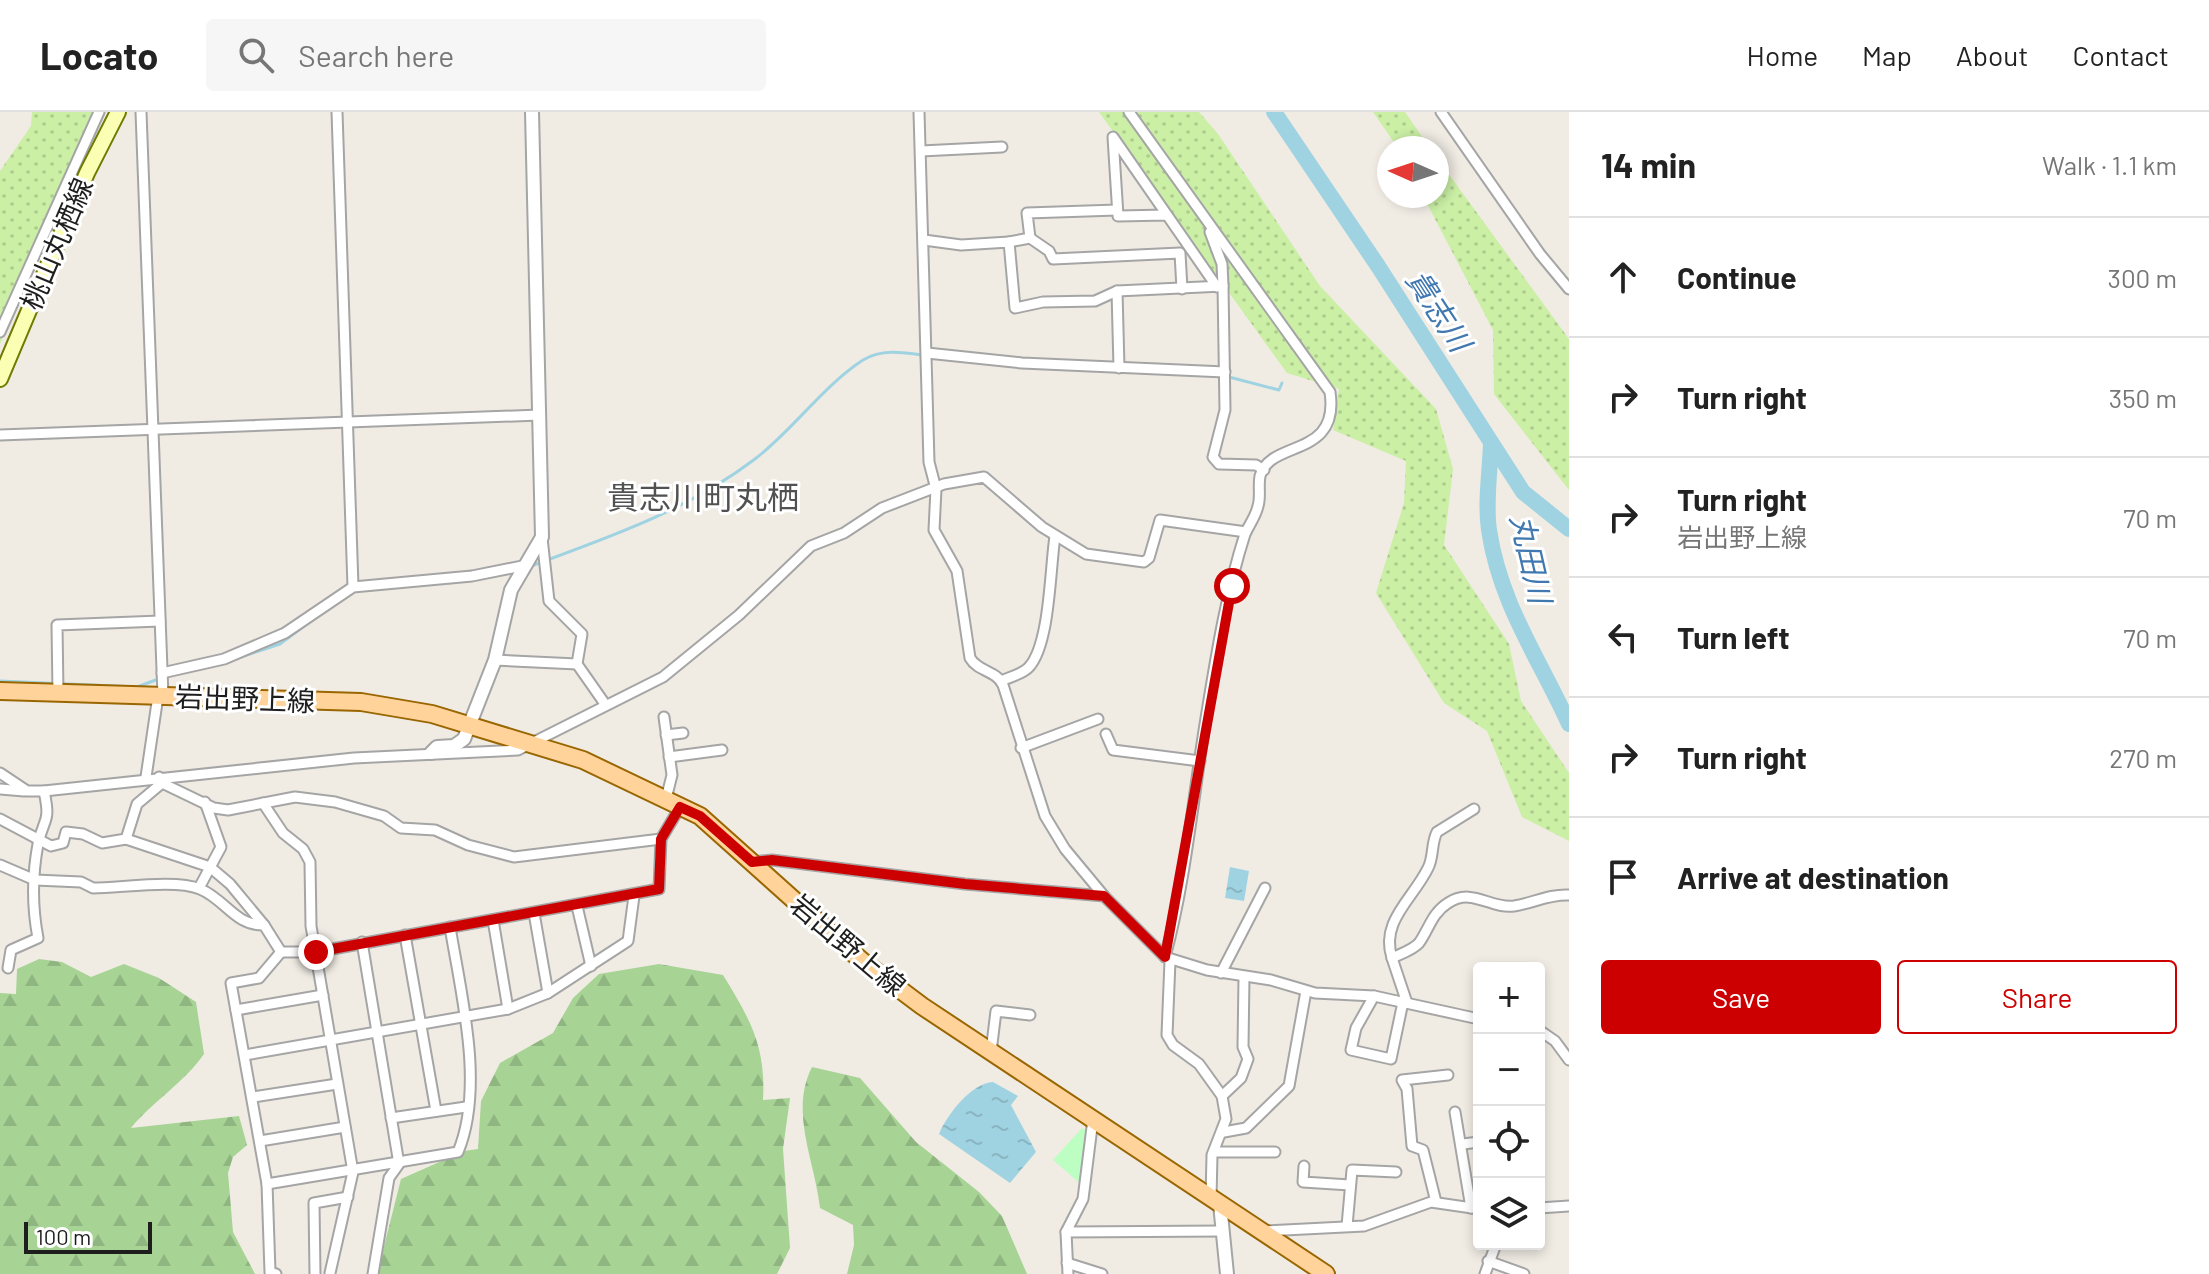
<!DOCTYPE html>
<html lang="en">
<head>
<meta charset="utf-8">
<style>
  :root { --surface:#fff; --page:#f6f6f6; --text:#222; --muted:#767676; --line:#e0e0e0; --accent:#cd0001 }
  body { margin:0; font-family:Barlow,"Noto Sans JP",sans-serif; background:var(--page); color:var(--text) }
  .controls { position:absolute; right:24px; bottom:24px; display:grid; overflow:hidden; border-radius:8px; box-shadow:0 4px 12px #0003 }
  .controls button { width:72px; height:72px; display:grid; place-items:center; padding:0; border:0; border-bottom:2px solid var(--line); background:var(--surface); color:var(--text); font:40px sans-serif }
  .compass { position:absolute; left:1377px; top:24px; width:72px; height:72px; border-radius:50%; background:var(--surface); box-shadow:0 4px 12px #0003; rotate:273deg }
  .scale { position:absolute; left:24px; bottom:20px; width:128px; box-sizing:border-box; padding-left:8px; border:4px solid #1e1e1e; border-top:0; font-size:22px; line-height:28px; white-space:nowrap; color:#1e1e1e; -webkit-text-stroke:6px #fff; paint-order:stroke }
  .stop { position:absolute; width:24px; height:24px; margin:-18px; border:6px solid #cd0001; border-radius:50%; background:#fff }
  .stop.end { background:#cd0001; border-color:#fff; box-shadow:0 2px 8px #0008 }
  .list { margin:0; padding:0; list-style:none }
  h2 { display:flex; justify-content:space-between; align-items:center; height:104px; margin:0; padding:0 32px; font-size:34px }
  h2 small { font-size:26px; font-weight:400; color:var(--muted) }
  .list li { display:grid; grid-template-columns:52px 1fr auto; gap:24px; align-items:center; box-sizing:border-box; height:120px; padding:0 32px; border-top:2px solid var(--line) }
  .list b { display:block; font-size:30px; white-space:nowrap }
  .list p { margin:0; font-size:26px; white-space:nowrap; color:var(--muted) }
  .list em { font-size:26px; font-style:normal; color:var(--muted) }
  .actions { display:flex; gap:16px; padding:24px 32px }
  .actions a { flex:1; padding:18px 0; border:2px solid var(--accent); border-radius:8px; text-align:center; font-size:28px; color:var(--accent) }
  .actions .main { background:var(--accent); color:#fff }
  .icon { flex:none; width:44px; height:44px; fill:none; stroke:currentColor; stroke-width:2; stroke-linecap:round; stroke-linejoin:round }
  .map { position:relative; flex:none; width:1569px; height:1162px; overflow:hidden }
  header { display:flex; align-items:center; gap:48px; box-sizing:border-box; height:112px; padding:0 40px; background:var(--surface); border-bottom:2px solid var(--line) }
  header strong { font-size:38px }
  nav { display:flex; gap:44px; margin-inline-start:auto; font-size:28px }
  .search { width:560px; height:72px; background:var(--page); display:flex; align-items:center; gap:20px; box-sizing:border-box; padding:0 28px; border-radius:8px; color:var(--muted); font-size:30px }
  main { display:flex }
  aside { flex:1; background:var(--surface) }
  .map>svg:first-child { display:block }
  .grass { fill:url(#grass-dots) }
  .forest { fill:url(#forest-firs) }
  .park { fill:#bdfec2 }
  .water { fill:url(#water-ripples) }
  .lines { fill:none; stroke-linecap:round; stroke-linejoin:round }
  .stream { stroke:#a0d3e2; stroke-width:3 }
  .river { stroke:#a0d3e2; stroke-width:16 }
  .minor-casing { stroke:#a5a5a5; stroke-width:13 }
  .tertiary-casing { stroke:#a5a5a5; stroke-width:16 }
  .secondary-casing { stroke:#6e7b00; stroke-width:18 }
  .primary-casing { stroke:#960; stroke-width:20 }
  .minor { stroke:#fff; stroke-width:9 }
  .tertiary { stroke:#fff; stroke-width:12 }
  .secondary { stroke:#fbffb3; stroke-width:14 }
  .primary { stroke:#ffd39a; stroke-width:16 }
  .route { stroke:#cd0001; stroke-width:10 }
  .labels { text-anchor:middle; stroke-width:6; stroke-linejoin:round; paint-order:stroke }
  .street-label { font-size:28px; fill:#1e1e1e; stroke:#fff }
  .water-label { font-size:30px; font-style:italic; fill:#4078af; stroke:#fff }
  .quarter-label { font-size:32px; fill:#515151; stroke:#fff }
</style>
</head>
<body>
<header>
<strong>Locato</strong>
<div class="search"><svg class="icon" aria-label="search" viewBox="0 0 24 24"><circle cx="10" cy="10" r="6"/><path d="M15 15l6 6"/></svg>Search here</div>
<nav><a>Home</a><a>Map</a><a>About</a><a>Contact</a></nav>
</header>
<main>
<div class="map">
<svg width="1569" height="1162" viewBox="0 0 1569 1162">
  <defs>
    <pattern id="grass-dots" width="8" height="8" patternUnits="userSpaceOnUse" patternTransform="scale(2)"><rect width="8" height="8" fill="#caefa5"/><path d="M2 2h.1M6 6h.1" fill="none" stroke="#adcc8e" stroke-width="1.8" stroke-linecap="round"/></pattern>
    <pattern id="forest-firs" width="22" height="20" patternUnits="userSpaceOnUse" patternTransform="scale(2)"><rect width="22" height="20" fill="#a7d395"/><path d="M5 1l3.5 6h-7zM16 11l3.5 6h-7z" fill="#8fb580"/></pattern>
    <pattern id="water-ripples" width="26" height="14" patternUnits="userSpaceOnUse" patternTransform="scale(2)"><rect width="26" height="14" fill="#a0d3e2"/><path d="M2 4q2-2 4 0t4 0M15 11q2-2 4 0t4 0" fill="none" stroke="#89b5c1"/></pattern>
  </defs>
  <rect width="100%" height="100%" fill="#f0ece4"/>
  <!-- grass -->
  <g class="grass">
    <polygon points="32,0 106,0 79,51 0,232 0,59 31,14"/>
    <polygon points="1099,0 1199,0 1218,22 1320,174 1436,297 1453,357 1444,433 1509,532 1521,589 1569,661 1569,729 1522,705 1487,619 1444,591 1376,481 1404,391 1406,349 1333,318 1339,277 1287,261"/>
    <polygon points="1373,0 1405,0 1430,36 1398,36"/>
    <polygon points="1437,46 1569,227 1569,378 1494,282 1493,218 1423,84 1437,84"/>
  </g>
  <!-- forest -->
  <g class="forest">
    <path d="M39 847 62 850 91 865 124 852 159 866 196 890 204 942C184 971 154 988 131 1016L239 1004 247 1033 233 1045 228 1061 233 1120 255 1162H0V881L16 882 17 857Z"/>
    <path d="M659 852 723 863C750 907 766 934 763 988L790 986 783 1037 790 1136 777 1162H377L401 1067 464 1039 478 1037 481 989 500 951 553 921 573 886 599 862Z"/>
    <path d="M812 955 860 966 916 1030 979 1080 1002 1104 1027 1162H847L854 1133 853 1113 820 1096C815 1049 789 1000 812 955Z"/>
  </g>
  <!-- park -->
  <polygon class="park" points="1082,1016 1088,1020 1082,1073 1053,1048"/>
  <!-- water -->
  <g class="water">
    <polygon points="1230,755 1249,759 1244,789 1225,786"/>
    <path d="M993 970 1018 984 1011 993 1036 1040 1010 1071 939 1022C947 1003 971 971 993 970Z"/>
  </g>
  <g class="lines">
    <!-- stream -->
    <g class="stream">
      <polyline points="1229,265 1279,278 1282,271"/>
      <path d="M531 454C610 425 688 398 755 347 793 318 823 274 863 248 881 237 902 240 922 243"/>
      <polyline points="449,471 517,459"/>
      <polyline points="238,546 280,532 315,506"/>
      <polyline points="0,569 137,575 161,566"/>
    </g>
    <!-- river -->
    <g class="river">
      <polyline points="1274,0 1378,154 1523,380 1569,417"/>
      <path d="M1491 332C1490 359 1485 391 1489 418 1500 492 1539 546 1569 612"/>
    </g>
    <!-- minor casing -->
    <g class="minor-casing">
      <g id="minor">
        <polyline points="141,0 163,584"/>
        <polyline points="337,0 353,475"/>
        <path d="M919 0 929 350 936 377 934 418 957 459 970 546C978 560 996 558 1003 573L1045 704 1065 737 1104 784 1165 845 1207 858 1271 868 1315 881 1374 884 1479 907"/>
        <path d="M1129 0 1330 280C1340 347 1270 327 1260 364 1258 374 1261 385 1258 394 1256 404 1249 413 1245 422 1226 481 1216 545 1206 606 1193 685 1186 768 1165 845"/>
        <polyline points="1441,0 1540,142 1569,177"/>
        <polyline points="921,39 1002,35"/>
        <polyline points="1167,103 1118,104 1113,25 1217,175"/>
        <polyline points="1210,120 1222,152 1223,174"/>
        <polyline points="1030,126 1049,139 1053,147 1180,141 1182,177"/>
        <polyline points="924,128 961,133 1009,130 1015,196 1043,190 1095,189 1117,179 1223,174 1225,298 1213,345 1219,352 1256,353 1264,358"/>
        <polyline points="1009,130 1030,126 1027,101 1117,98"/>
        <polyline points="1117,179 1119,256"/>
        <polyline points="0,220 99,0"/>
        <polyline points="927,241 1022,251 1225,260"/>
        <polyline points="0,323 540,303"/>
        <polyline points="542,426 549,489 582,522 577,552 605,592"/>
        <polyline points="495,548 577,552"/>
        <polyline points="162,561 224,547 285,521 353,475 472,464 527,453"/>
        <path d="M1001 569C1010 565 1023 562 1029 555 1050 532 1050 457 1055 424"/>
        <polyline points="58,581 57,513 160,509"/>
        <polyline points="664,605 672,663 666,687"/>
        <polyline points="1106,622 1113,638 1200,649"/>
        <polyline points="666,623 683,621"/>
        <polyline points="1021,636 1098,607"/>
        <polyline points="669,645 722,638"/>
        <polyline points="0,661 27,679 44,679 354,646 518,638 663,565 739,503 811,434 844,421 882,396 944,372 984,365 1042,415 1086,442 1144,450 1149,446 1160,408 1246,420"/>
        <polyline points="146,665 158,584"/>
        <polyline points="159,665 162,671 214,696 228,698 295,685 335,690 384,704 401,716 435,718 468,733 514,745 661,727"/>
        <polyline points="0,677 24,679"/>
        <polyline points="263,691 283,721 303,737 310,750 311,814 353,1060 330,1161"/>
        <polyline points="0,707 51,734 63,731 66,720 83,722 102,731 126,727 210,755 230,772 264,813"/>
        <polyline points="126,727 137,692 162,671"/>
        <polyline points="752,750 772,748 965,772 1104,784"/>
        <path d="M0 753 35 768 81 770 93 776C121 776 175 767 200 777 225 787 235 814 264 813L281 840"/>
        <polyline points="199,776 221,735 205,690"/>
        <polyline points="577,794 591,854"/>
        <polyline points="534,801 548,881"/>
        <polyline points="493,808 508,897"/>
        <polyline points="405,823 436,999"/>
        <polyline points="362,830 399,1052 389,1066 373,1162"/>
        <polyline points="281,840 316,840 659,777 661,727 680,695"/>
        <path d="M1392 846C1380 809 1413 787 1428 756 1434 745 1431 731 1437 720L1474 697"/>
        <polyline points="1170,849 1167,923 1173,933 1199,952 1222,984 1226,1007 1212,1043 1211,1086"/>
        <path d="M8 856 11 838 38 826C32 795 32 764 38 732 44 704 51 712 44 679"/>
        <polyline points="1221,861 1265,776"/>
        <polyline points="1374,884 1356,916 1351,938 1391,947 1403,890"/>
        <path d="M1407 891 1392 846C1400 842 1413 838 1419 831 1429 817 1432 801 1448 791 1472 775 1490 797 1514 794 1534 791 1548 782 1569 783"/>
        <polyline points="236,898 323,883"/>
        <polyline points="1539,918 1555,929 1569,948"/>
        <polyline points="991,940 996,899 1030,903"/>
        <polyline points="245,943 508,897 548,881 628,829 634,784"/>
        <polyline points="1222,984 1241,966 1248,947 1243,935 1244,865"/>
        <polyline points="253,985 337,972"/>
        <polyline points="1455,1000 1471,1096"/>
        <polyline points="391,1006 466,995"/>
        <polyline points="1224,1020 1246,1016 1289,974 1306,879"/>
        <polyline points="260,1029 345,1015"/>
        <polyline points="1463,1032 1479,1030"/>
        <polyline points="1214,1040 1275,1040"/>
        <polyline points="1304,1054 1303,1070 1350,1073"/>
        <path d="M267 1072 458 1040C485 975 461 882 450 815"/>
        <polyline points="1436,1090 1423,1038 1412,1034 1407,977 1402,968 1448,963"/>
        <polyline points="1539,1096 1569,1094"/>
        <polyline points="1347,1114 1352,1058 1396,1060"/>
        <polyline points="1263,1119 1364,1114 1431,1090 1479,1097"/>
        <polyline points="1066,1120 1223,1119"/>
        <polyline points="1488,1149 1524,1162"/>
        <polyline points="1067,1151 1102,1162"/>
        <polyline points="276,1162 270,1160 267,1072 231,871 259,866 281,840"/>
        <polyline points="315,1162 314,1091 348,1085"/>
        <polyline points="1068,1162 1066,1120 1083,1087 1093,1007"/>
        <polyline points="1485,1162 1496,1132"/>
      </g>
    </g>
    <!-- tertiary casing -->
    <g class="tertiary-casing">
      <g id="tertiary">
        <polyline points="431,641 437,635 454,634 464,627 495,548 511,478 542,425 532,0"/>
        <polyline points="1220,1092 1227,1162"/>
      </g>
    </g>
    <!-- secondary casing -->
    <g class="secondary-casing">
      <polyline id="secondary" points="0,267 87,61 118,0"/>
    </g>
    <!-- primary casing -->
    <g class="primary-casing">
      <polyline id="primary" points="0,579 361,590 432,602 583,648 700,704 862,849 922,894 1326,1162"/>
    </g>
    <!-- minor -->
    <use href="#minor" class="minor"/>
    <!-- tertiary -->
    <use href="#tertiary" class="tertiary"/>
    <!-- secondary -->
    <use href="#secondary" class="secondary"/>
    <!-- primary -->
    <use href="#primary" class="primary"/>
  </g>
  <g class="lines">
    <!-- route -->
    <polyline class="route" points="316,840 659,777 661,727 680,695 700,704 752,750 772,748 965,772 1104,784 1165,845 1232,474"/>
  </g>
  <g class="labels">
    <!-- street labels -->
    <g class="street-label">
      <text transform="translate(57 132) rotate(-67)" y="10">桃山丸栖線</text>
      <text transform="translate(245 587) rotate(2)" y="10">岩出野上線</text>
      <text transform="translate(848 833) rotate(40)" y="10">岩出野上線</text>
    </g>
    <!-- water labels -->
    <g class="water-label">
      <text transform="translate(1438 199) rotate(57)" y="10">貴志川</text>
      <text transform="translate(1530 447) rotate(77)" y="10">丸田川</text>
    </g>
    <!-- quarter labels -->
    <g class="quarter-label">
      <text x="703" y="397">貴志川町丸栖</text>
    </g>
  </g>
</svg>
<div class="controls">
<button>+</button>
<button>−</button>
<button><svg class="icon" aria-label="locate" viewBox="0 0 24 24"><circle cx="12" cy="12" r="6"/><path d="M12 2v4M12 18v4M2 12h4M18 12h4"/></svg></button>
<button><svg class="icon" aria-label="layers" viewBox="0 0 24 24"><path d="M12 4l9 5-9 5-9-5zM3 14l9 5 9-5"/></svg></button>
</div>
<svg class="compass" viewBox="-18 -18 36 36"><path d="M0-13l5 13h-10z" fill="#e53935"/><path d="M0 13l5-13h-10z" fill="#767676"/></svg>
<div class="scale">100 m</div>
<div class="stop" style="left:1232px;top:474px"></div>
<div class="stop end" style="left:316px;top:840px"></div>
</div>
<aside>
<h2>14 min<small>Walk · 1.1 km</small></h2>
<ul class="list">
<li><svg class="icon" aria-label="ahead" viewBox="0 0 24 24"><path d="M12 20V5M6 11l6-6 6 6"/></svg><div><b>Continue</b></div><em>300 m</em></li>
<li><svg class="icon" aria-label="right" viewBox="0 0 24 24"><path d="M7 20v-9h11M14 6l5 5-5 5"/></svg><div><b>Turn right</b></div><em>350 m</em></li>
<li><svg class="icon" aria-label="right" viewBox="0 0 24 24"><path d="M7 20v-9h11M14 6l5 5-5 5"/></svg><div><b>Turn right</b><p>岩出野上線</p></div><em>70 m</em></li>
<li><svg class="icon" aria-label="left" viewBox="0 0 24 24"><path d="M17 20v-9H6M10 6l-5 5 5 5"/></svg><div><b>Turn left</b></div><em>70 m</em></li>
<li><svg class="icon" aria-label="right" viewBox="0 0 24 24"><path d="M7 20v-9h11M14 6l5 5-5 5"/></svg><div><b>Turn right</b></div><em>270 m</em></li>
<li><svg class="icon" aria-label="arrive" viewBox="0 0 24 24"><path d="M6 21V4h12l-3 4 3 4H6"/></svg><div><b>Arrive at destination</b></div></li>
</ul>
<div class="actions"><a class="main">Save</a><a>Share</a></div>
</aside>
</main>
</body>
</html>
